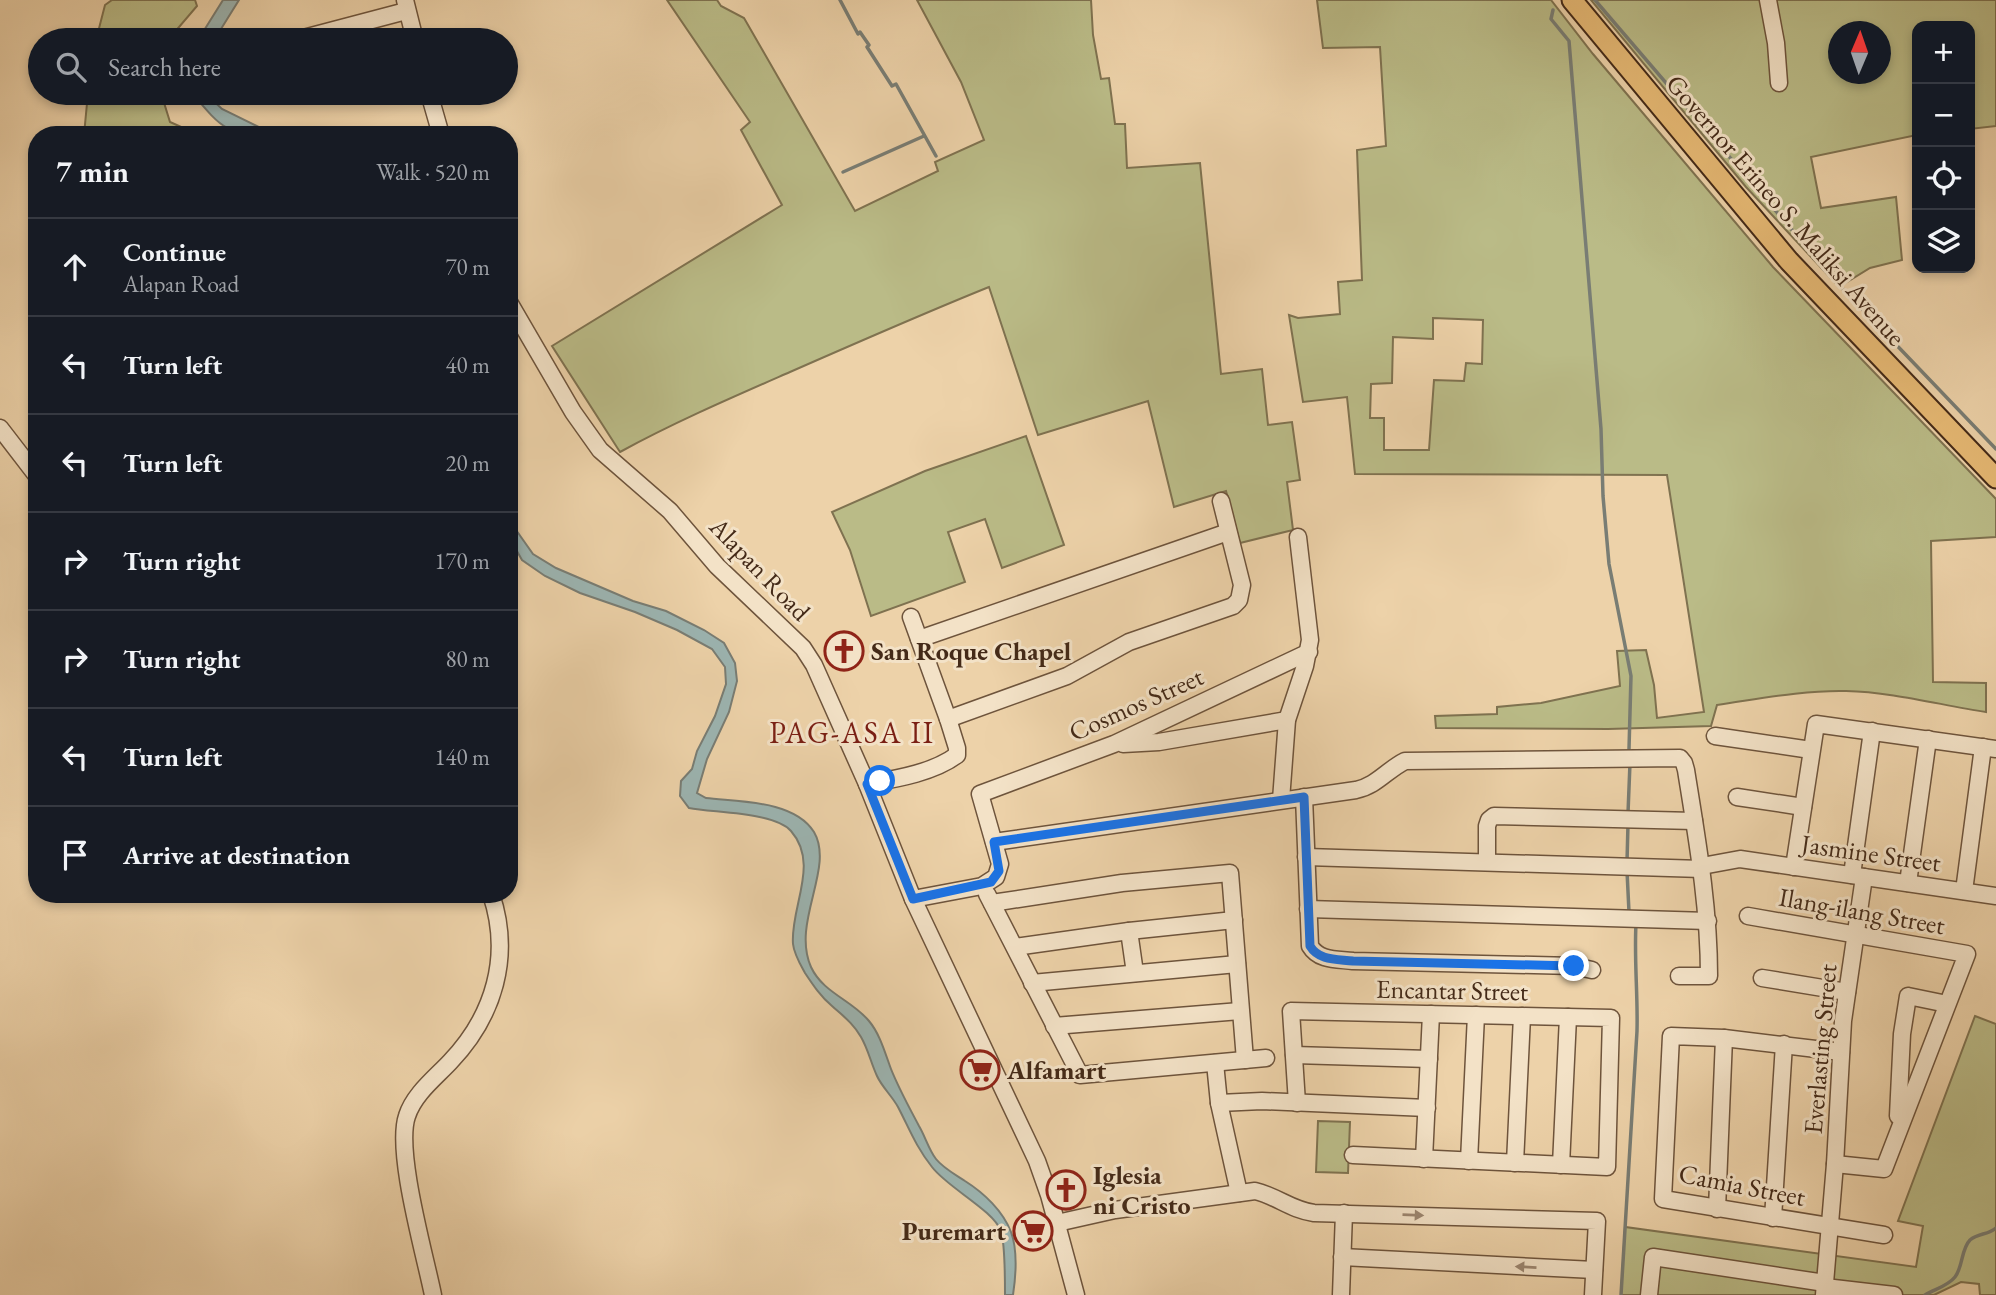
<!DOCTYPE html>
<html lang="en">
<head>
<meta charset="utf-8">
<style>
  :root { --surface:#171b24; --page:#20242c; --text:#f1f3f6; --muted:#9ea1a6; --line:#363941 }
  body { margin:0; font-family:"EB Garamond",serif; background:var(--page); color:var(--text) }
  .controls { position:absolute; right:21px; top:21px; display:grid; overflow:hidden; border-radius:14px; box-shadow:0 4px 10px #0003 }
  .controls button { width:63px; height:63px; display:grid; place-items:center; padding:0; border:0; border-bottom:2px solid var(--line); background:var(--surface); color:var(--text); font:35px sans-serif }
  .compass { position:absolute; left:1828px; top:21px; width:63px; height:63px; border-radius:50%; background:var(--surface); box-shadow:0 4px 10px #0003; rotate:2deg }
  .stop { position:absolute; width:21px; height:21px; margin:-16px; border:5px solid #1a73e8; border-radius:50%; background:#fff }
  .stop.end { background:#1a73e8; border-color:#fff; box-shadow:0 2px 7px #0008 }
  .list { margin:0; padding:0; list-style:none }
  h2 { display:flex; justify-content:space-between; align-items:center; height:91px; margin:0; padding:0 28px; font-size:30px }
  h2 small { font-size:23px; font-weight:400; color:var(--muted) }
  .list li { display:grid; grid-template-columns:46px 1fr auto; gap:21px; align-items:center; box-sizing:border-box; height:98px; padding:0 28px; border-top:2px solid var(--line) }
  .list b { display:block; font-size:26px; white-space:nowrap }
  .list p { margin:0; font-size:23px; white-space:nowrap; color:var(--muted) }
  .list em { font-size:23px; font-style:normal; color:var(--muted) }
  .icon { flex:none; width:38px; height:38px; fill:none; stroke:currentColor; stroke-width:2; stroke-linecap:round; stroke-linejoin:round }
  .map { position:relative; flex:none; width:1996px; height:1295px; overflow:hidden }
  .search { position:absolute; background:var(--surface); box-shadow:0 4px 10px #0003; left:28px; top:28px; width:490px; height:77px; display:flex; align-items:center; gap:18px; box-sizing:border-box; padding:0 24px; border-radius:38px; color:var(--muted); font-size:26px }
  .panel { position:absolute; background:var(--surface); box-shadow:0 4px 10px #0003; left:28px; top:126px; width:490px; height:777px; border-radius:28px }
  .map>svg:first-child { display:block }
  .green { fill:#babb87; stroke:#7f7250; stroke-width:2; fill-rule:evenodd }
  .water { fill:#9cb5b2; stroke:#797d74; stroke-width:2 }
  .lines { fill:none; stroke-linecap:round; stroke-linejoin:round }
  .stream { stroke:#797d74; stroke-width:3.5 }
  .minor-casing { stroke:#6e543c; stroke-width:19 }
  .major-casing { stroke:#442a18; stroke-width:23 }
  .minor { stroke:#f3e2c7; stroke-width:16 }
  .major { stroke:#e6b974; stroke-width:19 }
  .oneway { fill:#9c8670 }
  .route { stroke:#1a73e8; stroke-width:9 }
  .labels { text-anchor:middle; stroke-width:6; stroke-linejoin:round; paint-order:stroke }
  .street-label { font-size:26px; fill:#442a18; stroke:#f3e2c7 }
  .poi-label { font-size:26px; font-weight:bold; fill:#442a18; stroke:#f3e2c7; text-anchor:start }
  .quarter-label { font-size:30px; letter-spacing:2px; fill:#7a1f14; stroke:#f3e2c7 }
</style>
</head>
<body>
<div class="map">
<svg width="1996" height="1295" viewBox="0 0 1996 1295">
  <rect width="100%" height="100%" fill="#edd2a9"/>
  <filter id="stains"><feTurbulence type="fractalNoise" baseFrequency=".00286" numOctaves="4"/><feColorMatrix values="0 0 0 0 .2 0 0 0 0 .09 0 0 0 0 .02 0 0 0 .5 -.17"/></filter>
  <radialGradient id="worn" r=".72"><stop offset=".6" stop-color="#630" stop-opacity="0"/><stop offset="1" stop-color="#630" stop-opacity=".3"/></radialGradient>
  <!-- green -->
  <g class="green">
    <polygon points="112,0 195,0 197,6 168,40 96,40 105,5"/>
    <path d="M667 0H717L721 6 744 18 855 211 938 171 935 162 984 140 961 82 917 0H1091L1093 35 1101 79 1109 78 1115 124H1125L1127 168 1200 163 1221 374 1262 369 1268 425 1292 422 1300 480 1287 482 1293 530 1240 543 1226 491 1174 507 1148 401 1038 435 989 287C922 314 856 343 790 372 733 397 675 422 620 452L552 346 782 205 741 130 750 122Z"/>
    <path d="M1317 0H1551L1593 54 1773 267 1996 499V537L1931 541 1933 682 1986 683V712C1940 705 1893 692 1846 691 1803 690 1759 699 1717 705L1711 726 1608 729 1436 728 1435 716 1497 714V707L1541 703 1620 686 1617 651 1646 650 1654 685 1657 718 1704 712 1667 475 1355 474 1347 397 1303 402 1289 315 1298 318 1340 314 1338 282 1362 280 1357 150 1386 146 1380 47 1323 48ZM1433 318 1483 320 1482 364 1466 363 1464 381 1434 380 1429 450H1384V418H1370L1371 384 1392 383 1393 337 1433 339Z"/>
    <path d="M1591 0H1996V126L1970 129V26H1917V135L1811 157 1821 208 1896 197 1902 260 1870 268 1839 287 1746 187ZM1839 32H1881V74H1839Z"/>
    <polygon points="88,93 161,93 170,122 199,135 84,135"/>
    <polygon points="1026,436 1064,545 1002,568 985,519 948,532 965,582 871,616 850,550 832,512 925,471"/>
    <polygon points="1975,1016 1996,1024 1996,1295 1980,1295 1979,1284 1961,1282 1934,1295 1621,1295 1625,1227 1916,1267 1923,1226 1898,1221"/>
    <polygon points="1318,1121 1350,1122 1348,1173 1316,1172"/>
  </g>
  <!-- water -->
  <g class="water">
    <polygon points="223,0 239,0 221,29 211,40 198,40"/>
    <path d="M192 93H205L222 109 275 135C227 135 223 130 192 93Z"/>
    <path d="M509 520 533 554 556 568 633 601 666 611 704 630 724 643 735 663 737 681 729 712 707 759 697 793 706 798C739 802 794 800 814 832 835 868 791 922 811 967 823 993 852 1000 869 1021 880 1034 885 1053 891 1069 899 1089 909 1107 919 1126 925 1136 929 1150 936 1159 943 1168 956 1175 965 1181 984 1193 1003 1211 1011 1232 1018 1251 1016 1275 1013 1295H1005C1005 1281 1005 1244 1001 1231 993 1210 948 1188 932 1167 916 1147 909 1128 898 1107 892 1096 882 1087 877 1076 871 1063 868 1049 861 1037 853 1023 843 1016 832 1006 821 997 813 985 805 973 800 964 794 954 793 944 790 907 820 864 791 831 774 812 714 813 689 808L680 796 681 781 692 769 697 751 715 716 726 684 725 667 712 649 677 630 635 612 580 593 545 576 522 560 509 537Z"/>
  </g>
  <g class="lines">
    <!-- stream -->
    <g class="stream">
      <polyline points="840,0 858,34 860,32 869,45 867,47 892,86 896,84 936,156"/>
      <polyline points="1595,0 1841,287 1996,449"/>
      <polyline points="1553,10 1551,19 1569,41 1601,429 1603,496 1609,564 1631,676 1629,749"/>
      <polyline points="843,172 924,136"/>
      <polyline points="1628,813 1630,763"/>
      <polyline points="1627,862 1628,824"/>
      <polyline points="1627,871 1629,912"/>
      <path d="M1621 1295 1637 1031C1638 995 1634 960 1636 924"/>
      <path d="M1925 1295C1935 1289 1948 1286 1955 1277 1963 1267 1961 1249 1970 1240 1978 1233 1988 1235 1996 1228"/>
    </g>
    <!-- minor casing -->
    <g class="minor-casing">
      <g id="minor">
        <polyline points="405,0 415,40"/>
        <polyline points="1768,0 1776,43 1779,83"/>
        <polyline points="296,40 406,11"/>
        <polyline points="429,93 441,135"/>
        <polyline points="509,302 573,412 600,450 670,511 717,566 803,648 814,665 867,784 913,899 1037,1161 1049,1195 1076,1295"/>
        <polyline points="0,428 37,476"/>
        <polyline points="919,639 1228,532"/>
        <polyline points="948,719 1067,676 1129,642 1233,606 1239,600 1242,585 1221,501"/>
        <polyline points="1715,736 1811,750"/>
        <polyline points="1123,744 1159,742 1287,720"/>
        <path d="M867 784C895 779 933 773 957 755V748L948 719 911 617"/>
        <path d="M1304 797 1310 946C1319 961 1337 959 1353 961L1574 966 1592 970"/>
        <polyline points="1737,797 1803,807"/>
        <polyline points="1281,800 1287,720 1305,666 1310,640 1298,537"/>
        <path d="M994 842 1356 790C1376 786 1387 770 1405 761L1680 758 1684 763 1686 770C1697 839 1709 906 1709 976H1679"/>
        <polyline points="1306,857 1702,869"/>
        <polyline points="1487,861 1487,826 1489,820 1494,816 1694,821"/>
        <polyline points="1702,866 1740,859 1996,896"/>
        <polyline points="1794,867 1816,724 1996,749"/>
        <polyline points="1852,875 1872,731"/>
        <polyline points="1908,883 1928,739"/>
        <polyline points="1964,891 1983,747"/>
        <polyline points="987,894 1080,1075 1266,1058"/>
        <polyline points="913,899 982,886 996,877 1000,864 980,794 1114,744 1309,652"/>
        <polyline points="992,903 1122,883 1230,873 1245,1060"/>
        <polyline points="1308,909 1708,921"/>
        <polyline points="1748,916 1967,954 1884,1169 1835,1164"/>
        <polyline points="1129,931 1135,973"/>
        <polyline points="1015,947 1129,931 1234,920"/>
        <polyline points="1762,978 1847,992"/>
        <polyline points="1032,983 1237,964"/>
        <polyline points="1054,1026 1240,1011"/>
        <polyline points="1841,1052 1724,1038 1671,1036 1663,1199 1884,1235"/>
        <polyline points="1294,1055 1429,1059"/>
        <polyline points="1215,1063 1219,1103 1239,1193"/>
        <polyline points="1219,1103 1262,1101 1427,1108"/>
        <polyline points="1297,1103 1291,1011 1611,1018 1607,1167 1353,1155"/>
        <polyline points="1898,1116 1902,1034 1908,996 1947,1004"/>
        <polyline points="1424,1159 1431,1014"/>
        <polyline points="1469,1161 1476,1015"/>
        <polyline points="1515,1163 1522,1016"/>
        <polyline points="1561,1165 1568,1017"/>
        <polyline points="1717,1209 1724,1038"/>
        <polyline points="1773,1218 1784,1044"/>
        <path d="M1057 1223 1115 1210 1255 1191C1277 1196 1291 1210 1314 1213L1597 1221 1593 1295"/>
        <polyline points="1342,1257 1594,1270"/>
        <polyline points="1825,1287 1894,1295"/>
        <path d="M433 1295C425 1255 395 1151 407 1116 414 1094 435 1078 450 1062 494 1016 512 956 491 894"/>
        <polyline points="1341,1295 1344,1213"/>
        <polyline points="1649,1295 1653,1257 1825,1283"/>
        <polyline points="1824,1295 1835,1164 1843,1021 1864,877"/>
      </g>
    </g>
    <!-- major casing -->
    <g class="major-casing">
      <polyline id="major" points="1572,0 1789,261 1996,478"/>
    </g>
    <!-- minor -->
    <use href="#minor" class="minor"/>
    <!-- major -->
    <use href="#major" class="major"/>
  </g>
  <!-- one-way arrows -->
  <defs><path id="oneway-solid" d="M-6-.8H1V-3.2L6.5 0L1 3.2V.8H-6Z" transform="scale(1.75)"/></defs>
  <g class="oneway">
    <use href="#oneway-solid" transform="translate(1413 1215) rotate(2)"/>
    <use href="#oneway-solid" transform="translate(1526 1267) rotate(-177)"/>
  </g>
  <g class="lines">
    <!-- route -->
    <path class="route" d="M880 781 867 784 913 899 991 882 999 871 994 842 1304 797 1310 946C1319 961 1337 959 1353 961L1574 966"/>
  </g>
  <!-- icons -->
  <defs>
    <g id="church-ring" transform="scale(2.0125)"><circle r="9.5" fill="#f3e2c7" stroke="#8f2418" stroke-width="1.5"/><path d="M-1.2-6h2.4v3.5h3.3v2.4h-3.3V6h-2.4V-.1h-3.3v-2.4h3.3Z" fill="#8f2418"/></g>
    <g id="supermarket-ring" transform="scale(2.0125)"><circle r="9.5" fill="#f3e2c7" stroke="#8f2418" stroke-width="1.5"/><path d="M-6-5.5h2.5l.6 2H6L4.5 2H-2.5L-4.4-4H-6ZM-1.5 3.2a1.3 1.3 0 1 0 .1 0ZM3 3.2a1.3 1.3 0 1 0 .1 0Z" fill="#8f2418"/></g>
  </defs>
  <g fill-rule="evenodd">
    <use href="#church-ring" x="844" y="651"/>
    <use href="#supermarket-ring" x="980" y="1070"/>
    <use href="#church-ring" x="1066" y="1190"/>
    <use href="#supermarket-ring" x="1033" y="1231"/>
  </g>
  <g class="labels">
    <!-- street labels -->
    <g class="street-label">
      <text transform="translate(1786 210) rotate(49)" y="9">Governor Erineo S. Maliksi Avenue</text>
      <text transform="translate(760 569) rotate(46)" y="9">Alapan Road</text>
      <text transform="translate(1136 704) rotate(-24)" y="9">Cosmos Street</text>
      <text transform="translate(1871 853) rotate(8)" y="9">Jasmine Street</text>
      <text transform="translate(1862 911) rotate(10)" y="9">Ilang-ilang Street</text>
      <text transform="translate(1452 990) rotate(1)" y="9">Encantar Street</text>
      <text transform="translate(1820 1049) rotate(-85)" y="9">Everlasting Street</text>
      <text transform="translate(1742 1185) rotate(11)" y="9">Camia Street</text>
    </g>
    <!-- poi labels -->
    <g class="poi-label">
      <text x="871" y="660">San Roque Chapel</text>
      <text x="1007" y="1079">Alfamart</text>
      <text x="1093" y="1184">Iglesia<tspan x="1093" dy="30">ni Cristo</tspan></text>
      <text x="1006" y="1240" text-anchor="end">Puremart</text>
    </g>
    <!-- quarter labels -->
    <g class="quarter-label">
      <text x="852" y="743">PAG-ASA II</text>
    </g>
  </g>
  <rect width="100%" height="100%" filter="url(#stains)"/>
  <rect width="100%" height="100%" fill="url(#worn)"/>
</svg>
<div class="controls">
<button>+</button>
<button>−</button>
<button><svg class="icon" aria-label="locate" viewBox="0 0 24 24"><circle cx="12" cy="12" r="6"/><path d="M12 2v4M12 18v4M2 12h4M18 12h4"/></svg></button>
<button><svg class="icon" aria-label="layers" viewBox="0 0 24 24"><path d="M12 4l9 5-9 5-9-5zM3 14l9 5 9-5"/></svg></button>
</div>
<svg class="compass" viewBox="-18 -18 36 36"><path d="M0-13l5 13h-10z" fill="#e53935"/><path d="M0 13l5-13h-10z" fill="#9ea1a6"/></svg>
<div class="stop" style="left:880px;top:781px"></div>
<div class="stop end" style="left:1574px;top:966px"></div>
<div class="search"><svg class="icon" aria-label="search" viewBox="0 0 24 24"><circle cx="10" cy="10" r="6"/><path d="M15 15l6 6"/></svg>Search here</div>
<section class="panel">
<h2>7 min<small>Walk · 520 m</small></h2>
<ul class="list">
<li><svg class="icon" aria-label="ahead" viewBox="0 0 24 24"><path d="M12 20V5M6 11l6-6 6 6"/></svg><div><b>Continue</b><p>Alapan Road</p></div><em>70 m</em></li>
<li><svg class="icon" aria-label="left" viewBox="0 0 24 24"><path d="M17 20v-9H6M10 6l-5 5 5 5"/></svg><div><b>Turn left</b></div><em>40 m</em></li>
<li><svg class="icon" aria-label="left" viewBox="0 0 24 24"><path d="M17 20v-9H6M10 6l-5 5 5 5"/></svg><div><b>Turn left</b></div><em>20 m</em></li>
<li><svg class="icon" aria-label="right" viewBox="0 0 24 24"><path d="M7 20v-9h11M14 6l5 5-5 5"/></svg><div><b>Turn right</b></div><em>170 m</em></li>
<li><svg class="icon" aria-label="right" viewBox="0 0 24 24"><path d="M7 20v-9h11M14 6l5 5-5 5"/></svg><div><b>Turn right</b></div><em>80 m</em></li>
<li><svg class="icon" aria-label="left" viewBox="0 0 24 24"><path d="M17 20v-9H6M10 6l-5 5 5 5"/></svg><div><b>Turn left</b></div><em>140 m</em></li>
<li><svg class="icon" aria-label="arrive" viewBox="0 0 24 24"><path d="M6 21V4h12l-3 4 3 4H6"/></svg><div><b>Arrive at destination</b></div></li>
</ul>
</section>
</div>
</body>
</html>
